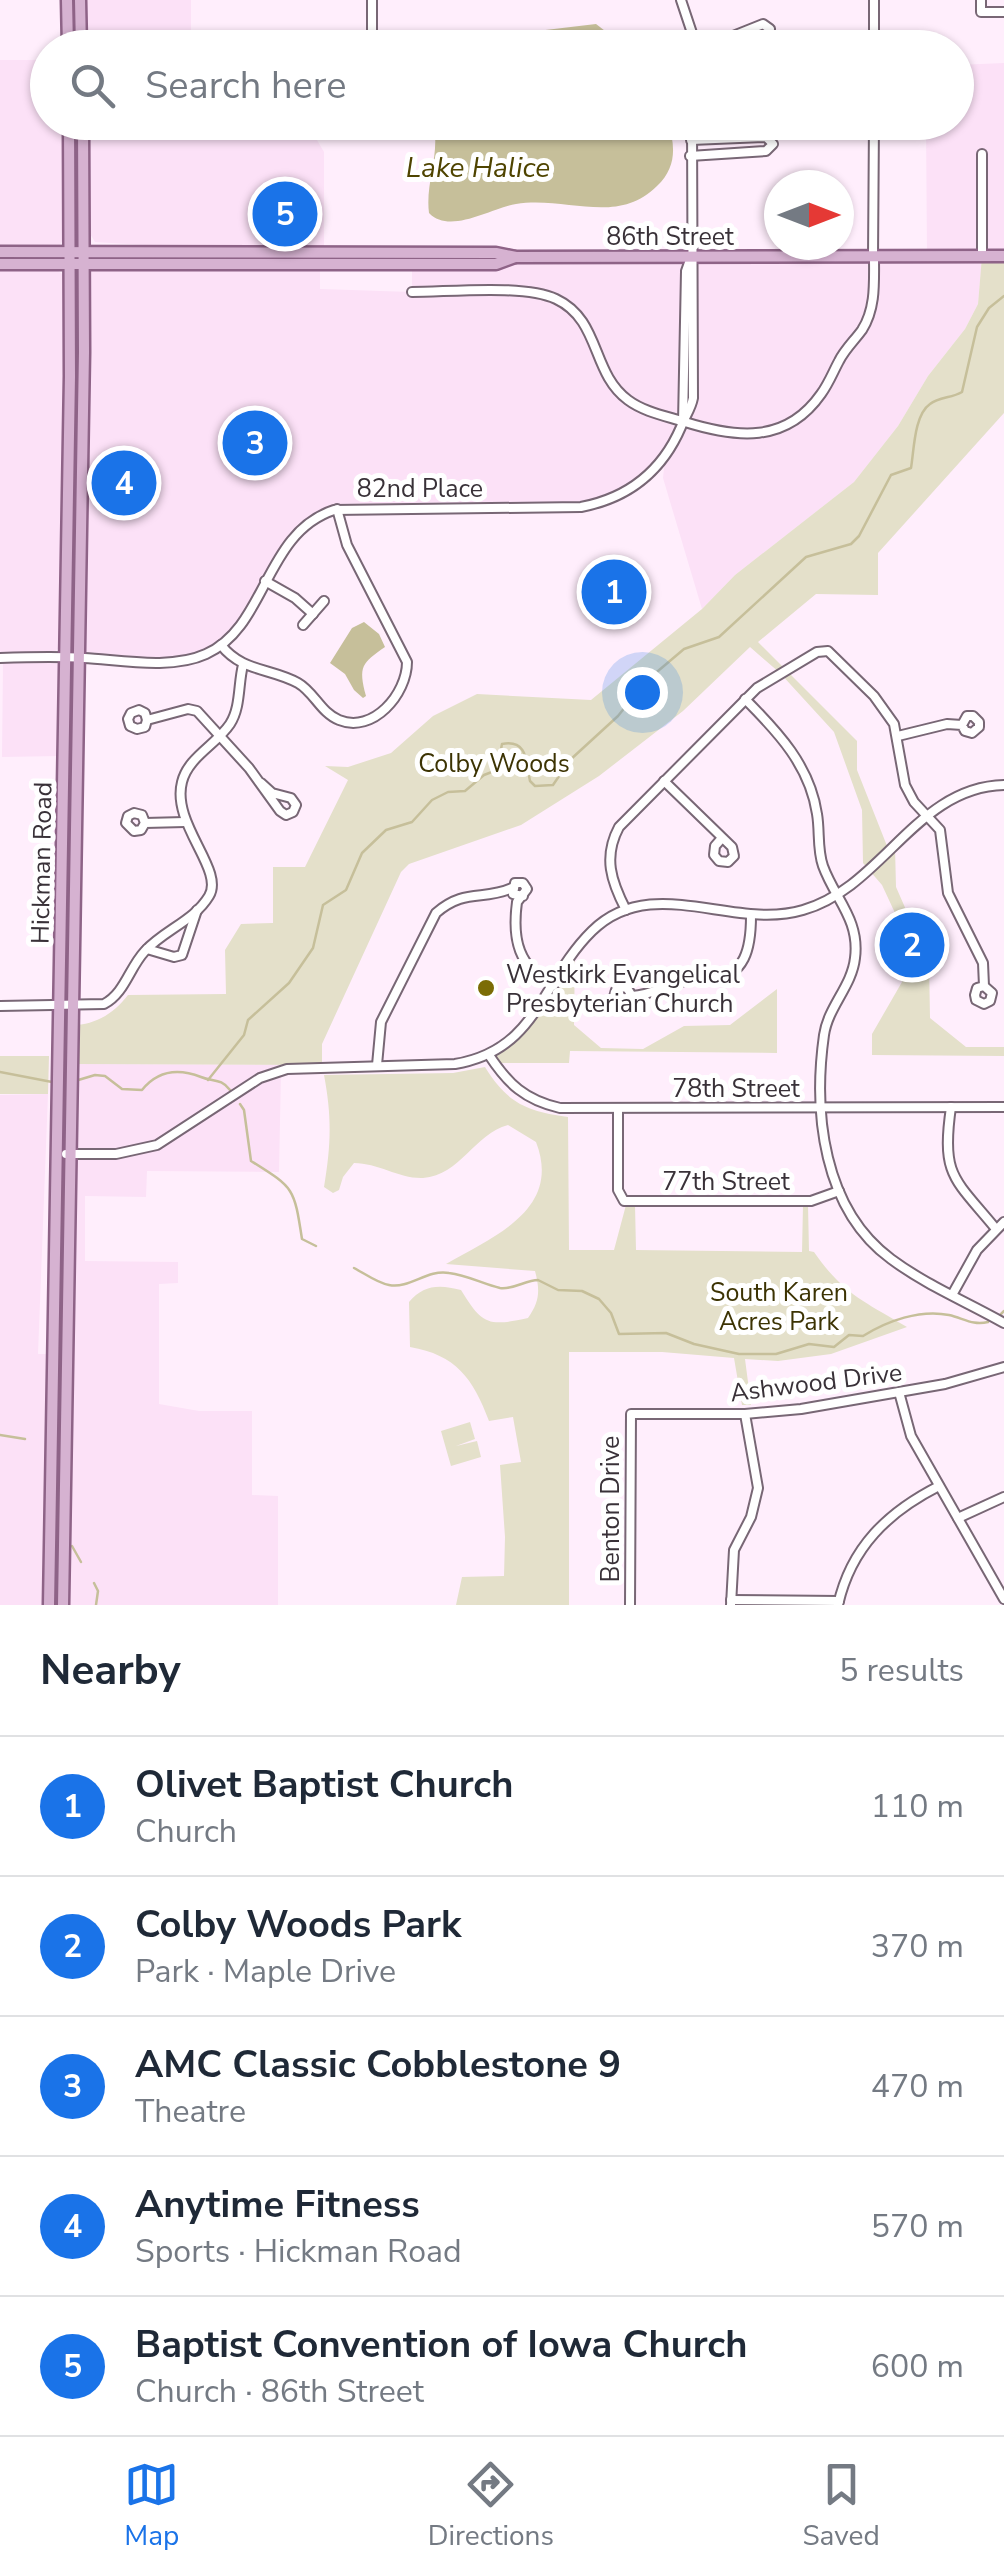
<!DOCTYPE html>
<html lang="en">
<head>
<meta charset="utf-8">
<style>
  :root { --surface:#fff; --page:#f2f2f3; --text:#1f2937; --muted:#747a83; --line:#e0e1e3; --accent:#1a73e8 }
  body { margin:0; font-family:"Nunito Sans",sans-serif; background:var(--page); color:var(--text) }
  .compass { position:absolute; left:764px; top:170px; width:90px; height:90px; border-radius:50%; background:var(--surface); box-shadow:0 2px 8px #0004; rotate:90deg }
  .you { position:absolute; left:642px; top:692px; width:35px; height:35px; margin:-25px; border:8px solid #fff; border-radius:50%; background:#1a73e8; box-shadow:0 0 0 15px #1a73e833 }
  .badge { display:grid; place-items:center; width:65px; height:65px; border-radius:50%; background:var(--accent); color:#fff; font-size:32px; font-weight:700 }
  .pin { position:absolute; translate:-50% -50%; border:5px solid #fff; box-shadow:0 2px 10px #0006 }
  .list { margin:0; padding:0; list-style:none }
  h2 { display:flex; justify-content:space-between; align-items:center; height:130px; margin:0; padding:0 40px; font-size:42px }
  h2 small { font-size:32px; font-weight:400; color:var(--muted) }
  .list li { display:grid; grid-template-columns:65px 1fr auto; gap:30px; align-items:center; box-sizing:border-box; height:140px; padding:0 40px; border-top:2px solid var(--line) }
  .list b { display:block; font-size:38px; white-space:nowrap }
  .list p { margin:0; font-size:32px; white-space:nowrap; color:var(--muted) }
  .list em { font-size:32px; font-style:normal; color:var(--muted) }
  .icon { flex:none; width:55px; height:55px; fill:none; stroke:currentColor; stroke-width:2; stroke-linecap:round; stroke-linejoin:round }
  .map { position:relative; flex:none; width:1004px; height:1605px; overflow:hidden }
  .search { position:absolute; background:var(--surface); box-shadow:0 2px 8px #0004; left:30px; right:30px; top:30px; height:110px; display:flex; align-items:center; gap:25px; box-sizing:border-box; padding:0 35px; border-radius:55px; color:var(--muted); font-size:38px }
  .sheet { height:830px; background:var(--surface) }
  nav { display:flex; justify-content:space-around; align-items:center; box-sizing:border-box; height:140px; border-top:2px solid var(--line); background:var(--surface); font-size:28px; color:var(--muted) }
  nav a { display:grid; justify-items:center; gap:5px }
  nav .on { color:var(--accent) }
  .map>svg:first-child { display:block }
  .built { fill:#fce1f7 }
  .green { fill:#e4e0ca }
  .water { fill:#c6bf9a }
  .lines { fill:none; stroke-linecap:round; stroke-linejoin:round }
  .stream { stroke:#c6bf9a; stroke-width:2.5 }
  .minor-casing { stroke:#786775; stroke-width:12 }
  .major-casing { stroke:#8e6387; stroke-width:15 }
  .minor { stroke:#fff; stroke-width:8 }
  .major { stroke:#d6b2d1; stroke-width:10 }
  .poi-dot { fill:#7b6c05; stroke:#fff; stroke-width:4 }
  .labels { text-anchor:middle; stroke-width:10; stroke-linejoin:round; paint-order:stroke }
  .street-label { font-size:25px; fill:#393138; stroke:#fff }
  .park-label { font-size:25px; fill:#3c3303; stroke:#fff }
  .poi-label { font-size:25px; fill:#393138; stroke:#fff; text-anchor:start }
  .water-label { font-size:28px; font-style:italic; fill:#4f4400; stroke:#fff }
</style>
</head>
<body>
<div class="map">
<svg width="1004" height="1605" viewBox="0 0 1004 1605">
  <rect width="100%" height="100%" fill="#ffeefc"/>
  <!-- built -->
  <g class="built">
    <polygon points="84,0 191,0 191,47 85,47"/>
    <polygon points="0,60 47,60 48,122 66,123 65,235 60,245 54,247 0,246"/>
    <polygon points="1004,63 1004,256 982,257 978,304 965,329 928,376 898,426 854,482 735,575 702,609 663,478 665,460 645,478 595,504 334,510 303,525 239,624 221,645 185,660 78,658 85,264 320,264 320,289 412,292 412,263 496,264 516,257 927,256 926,123 956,122 957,65"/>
    <polygon points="87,123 307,123 324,152 324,247 177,247 95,242 89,232"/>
    <polygon points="0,270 57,270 67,278 62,645 54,652 0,654"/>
    <polygon points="3,661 55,662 61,666 60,756 2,757"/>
    <polygon points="72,1064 322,1065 281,1071 279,1172 147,1171 146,1197 85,1196 85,1261 178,1262 178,1283 159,1284 159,1404 199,1411 252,1411 252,1495 278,1496 278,1605 63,1605"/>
    <polygon points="48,1094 38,1354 53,1354 49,1605 0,1605 0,1095"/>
  </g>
  <!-- green -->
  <g class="green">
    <path d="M982 256H1004V413L878 553V595L816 594 758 642 857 741V770L889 851 895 847 896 887 929 962 930 1018 966 1047H1004V1056L872 1055V1034L902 982V928L882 885 863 863 862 810 834 732 780 673 750 647 683 711 599 776 521 825 409 864 401 872 322 1044V1065L72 1064V1025C96 1025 114 1013 128 995L226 994 225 950 241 924 273 923V867H305L348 780 325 766 348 767 391 753 433 716 477 694 591 700 702 609 735 575 854 482 898 426 928 376 965 329 978 304Z"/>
    <polygon points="575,951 574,1025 601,1048 643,1049 684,1026 730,1025 777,989 777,1053 570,1051 569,1063 494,1063 489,1055 508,1043"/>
    <polygon points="0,1056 49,1056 48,1094 0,1094"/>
    <path d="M485 1067C508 1104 527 1111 568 1117L569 1250H614L626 1205H635L636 1250 802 1252 803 1205H808L809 1251 814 1252C843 1294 865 1302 907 1327L831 1354 778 1361 745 1359 751 1405H742L734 1358 662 1352H569V1605H456L462 1577 504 1576 505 1537 500 1465 521 1462 513 1417 489 1421C473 1378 456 1355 410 1347L409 1302C423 1285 439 1284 461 1290 482 1324 487 1327 528 1318 540 1301 540 1290 535 1271L446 1264C495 1236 562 1209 536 1142L508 1125C474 1134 461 1175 423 1178 400 1179 378 1163 354 1163L343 1177 339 1190 333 1193 324 1187C331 1145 332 1117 324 1075L453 1073Z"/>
    <polygon points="470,1422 475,1439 456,1446 477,1441 481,1457 451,1466 441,1431"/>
  </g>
  <!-- water -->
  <g class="water">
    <polygon points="596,24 626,47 521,47 537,31"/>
    <path d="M433 123H668C676 147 676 168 657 186 617 226 567 196 516 204 491 208 450 235 429 213 425 182 441 153 433 123Z"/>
    <path d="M364 622 379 634 385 647C362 663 358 666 366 696L363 698 354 690 345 674 330 663 352 628Z"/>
  </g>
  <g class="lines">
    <!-- stream -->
    <g class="stream">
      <polyline points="0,1072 52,1082"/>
      <path d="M208 1080 244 1035 248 1020 289 983 313 948 323 905 346 890 362 853 386 830 412 822 432 800 448 792 465 791 484 775 497 770 502 744C528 739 526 762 530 781L535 786 553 785 570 760 618 716 645 682 684 649 719 637 806 557 851 544 859 536 891 475 911 468C914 451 914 415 930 404 939 397 952 398 962 392L977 327 989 308 1004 296"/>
      <path d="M75 1081 95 1075 105 1076 122 1089 142 1090C158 1070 178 1068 201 1077 213 1082 221 1078 230 1090"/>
      <path d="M240 1104 244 1110 251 1161C294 1188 294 1187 302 1239L316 1246"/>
      <path d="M354 1268C364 1273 377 1283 389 1285 410 1289 427 1269 449 1273 467 1275 483 1284 500 1288 513 1290 526 1280 538 1280L558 1290 582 1291 599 1299 611 1313 619 1334 666 1333 694 1344 739 1354H776L809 1344 834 1347 849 1335 863 1336C887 1321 920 1309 949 1315 963 1318 973 1326 988 1322"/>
      <polyline points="1001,1314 1004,1311"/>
      <polyline points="0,1435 25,1439"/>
      <polyline points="72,1546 81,1562"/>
      <polyline points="94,1583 98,1591 96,1605"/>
    </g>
    <!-- minor casing -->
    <g class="minor-casing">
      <g id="minor">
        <polyline points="372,0 372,35"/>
        <polyline points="681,0 697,48"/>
        <polyline points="981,0 981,12 1004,12"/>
        <polyline points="703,48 763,24 770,29 767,38 743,48"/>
        <polyline points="874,48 874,0"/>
        <polyline points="690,156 766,151 773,144 766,137 691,140"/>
        <polyline points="873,256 874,122"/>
        <polyline points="982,256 982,154"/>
        <path d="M412 292C449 292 524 284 556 299 601 320 591 373 628 400 644 412 666 416 685 422 736 438 786 444 821 394 829 383 833 372 839 361 845 349 854 341 862 330 876 308 874 282 874 257"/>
        <polyline points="683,422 686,271 691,257"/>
        <polyline points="265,581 295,598 313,614"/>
        <polyline points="303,625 324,601"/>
        <path d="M221 645C242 672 271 668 298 683 314 692 321 713 339 720 373 734 407 694 407 662L347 545 337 509"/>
        <path d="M0 658C28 657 56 656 84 658 121 660 171 670 206 654 267 627 264 533 334 510L581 507C628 498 662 471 681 427 685 416 691 409 693 398L692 122"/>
        <path d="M745 699C778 732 810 766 817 814 820 831 817 849 823 866 835 899 860 920 855 958 852 986 828 1007 824 1035 813 1113 823 1209 891 1259 926 1285 967 1302 1004 1323"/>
        <polyline points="147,720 145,713 139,710 131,713 128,719 130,726 137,729 145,727 147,720 188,709 197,711 249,768 280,811 286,815 293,812 296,805 291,798 272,793 261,783"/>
        <polyline points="898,736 947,724 962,725 965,731 972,733 979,727 979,722 973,716 967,716 962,725"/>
        <polyline points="664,781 732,847 734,856 728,862 719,861 714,855 715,846 722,838"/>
        <polyline points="145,823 142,815 134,813 128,816 126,823 134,831 141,830 145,823 185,822"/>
        <path d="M523 896 513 894 515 883H523L527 889 517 902C512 939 518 968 554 985"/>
        <path d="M626 910C611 881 603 857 619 827L757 688 817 652 828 651 874 696 894 724 905 785 914 802 940 830 948 893 983 963 984 986 992 993 990 1001 984 1004 976 1000 975 995 977 988 984 986"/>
        <polyline points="147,949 174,957 182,955 197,910"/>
        <path d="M632 996 627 988 622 987 616 990 614 997 618 1004H625L632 996C652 995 666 985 685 981 693 979 701 981 709 980 746 977 751 947 751 916"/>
        <path d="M0 1006 104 1004C125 993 129 968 145 951 164 930 194 921 209 896 225 870 171 824 182 782 188 757 216 745 230 724 241 707 238 684 243 665"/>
        <path d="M489 1055C508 1084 525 1100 560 1108L1004 1107"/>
        <path d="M377 1065 381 1022 436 913C465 888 483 901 512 888"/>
        <path d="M951 1107C941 1176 954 1178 996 1229"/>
        <polyline points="618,1108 618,1190 624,1201 811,1201 839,1191"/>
        <path d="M66 1154H116L157 1145 260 1078 287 1069 455 1064C538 1050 541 981 592 931 652 872 732 931 803 910 883 887 916 787 1004 785"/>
        <polyline points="952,1295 977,1250 1004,1222"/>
        <polyline points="899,1392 911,1436 1004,1599"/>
        <polyline points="958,1518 1004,1497"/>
        <polyline points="731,1600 839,1601"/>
        <polyline points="630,1605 631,1414 745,1414 801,1409 945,1384 1004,1367"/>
        <polyline points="731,1605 734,1550 751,1517 758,1488 745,1414"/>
        <path d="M838 1605C851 1547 888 1512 939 1486"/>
      </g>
    </g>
    <!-- major casing -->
    <g class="major-casing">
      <g id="major">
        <polyline points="67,0 68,48"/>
        <polyline points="80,0 81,48"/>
        <polyline points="0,252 496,253 516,257 1004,256"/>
        <polyline points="0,264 496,264 515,257"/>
        <polyline points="49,1605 70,376 69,122"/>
        <polyline points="63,1605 84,352 83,122"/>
      </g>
    </g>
    <!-- minor -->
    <use href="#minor" class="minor"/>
    <!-- major -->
    <use href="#major" class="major"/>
  </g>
  <!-- markers -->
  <circle class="poi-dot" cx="486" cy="988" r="10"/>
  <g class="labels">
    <!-- street labels -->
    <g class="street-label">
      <text x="670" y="245">86th Street</text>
      <text x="420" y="497">82nd Place</text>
      <text transform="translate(41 863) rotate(-89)" y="9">Hickman Road</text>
      <text x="736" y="1097">78th Street</text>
      <text x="726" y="1190">77th Street</text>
      <text transform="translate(816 1382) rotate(-7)" y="9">Ashwood Drive</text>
      <text transform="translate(610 1509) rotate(-90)" y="9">Benton Drive</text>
    </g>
    <!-- park labels -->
    <g class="park-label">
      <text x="494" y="772">Colby Woods</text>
      <text x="779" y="1301">South Karen<tspan x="779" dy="29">Acres Park</tspan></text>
    </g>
    <!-- poi labels -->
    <g class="poi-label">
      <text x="506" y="983">Westkirk Evangelical<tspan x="506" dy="29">Presbyterian Church</tspan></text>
    </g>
    <!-- water labels -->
    <g class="water-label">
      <text x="478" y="177">Lake Halice</text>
    </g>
  </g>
</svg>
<svg class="compass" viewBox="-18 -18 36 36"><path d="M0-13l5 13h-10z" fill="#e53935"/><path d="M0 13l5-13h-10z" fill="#747a83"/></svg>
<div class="you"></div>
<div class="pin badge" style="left:614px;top:592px">1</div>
<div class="pin badge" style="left:912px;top:945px">2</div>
<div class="pin badge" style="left:255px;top:443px">3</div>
<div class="pin badge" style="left:124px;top:483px">4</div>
<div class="pin badge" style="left:285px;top:214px">5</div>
<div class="search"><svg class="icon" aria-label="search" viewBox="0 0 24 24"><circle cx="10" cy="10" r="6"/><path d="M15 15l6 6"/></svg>Search here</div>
</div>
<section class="sheet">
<h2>Nearby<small>5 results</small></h2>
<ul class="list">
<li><span class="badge">1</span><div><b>Olivet Baptist Church</b><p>Church</p></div><em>110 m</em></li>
<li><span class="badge">2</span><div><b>Colby Woods Park</b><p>Park · Maple Drive</p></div><em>370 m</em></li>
<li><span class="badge">3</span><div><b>AMC Classic Cobblestone 9</b><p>Theatre</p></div><em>470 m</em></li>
<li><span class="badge">4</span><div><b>Anytime Fitness</b><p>Sports · Hickman Road</p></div><em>570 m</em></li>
<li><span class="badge">5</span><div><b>Baptist Convention of Iowa Church</b><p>Church · 86th Street</p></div><em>600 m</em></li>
</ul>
</section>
<nav>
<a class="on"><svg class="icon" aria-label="map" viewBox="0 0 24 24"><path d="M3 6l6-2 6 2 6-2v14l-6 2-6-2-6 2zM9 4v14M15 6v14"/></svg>Map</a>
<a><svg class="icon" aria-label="directions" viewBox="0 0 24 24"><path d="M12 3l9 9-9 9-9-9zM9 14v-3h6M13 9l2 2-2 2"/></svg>Directions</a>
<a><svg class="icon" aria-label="saved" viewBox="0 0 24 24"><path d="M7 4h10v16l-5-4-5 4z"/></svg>Saved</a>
</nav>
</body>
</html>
